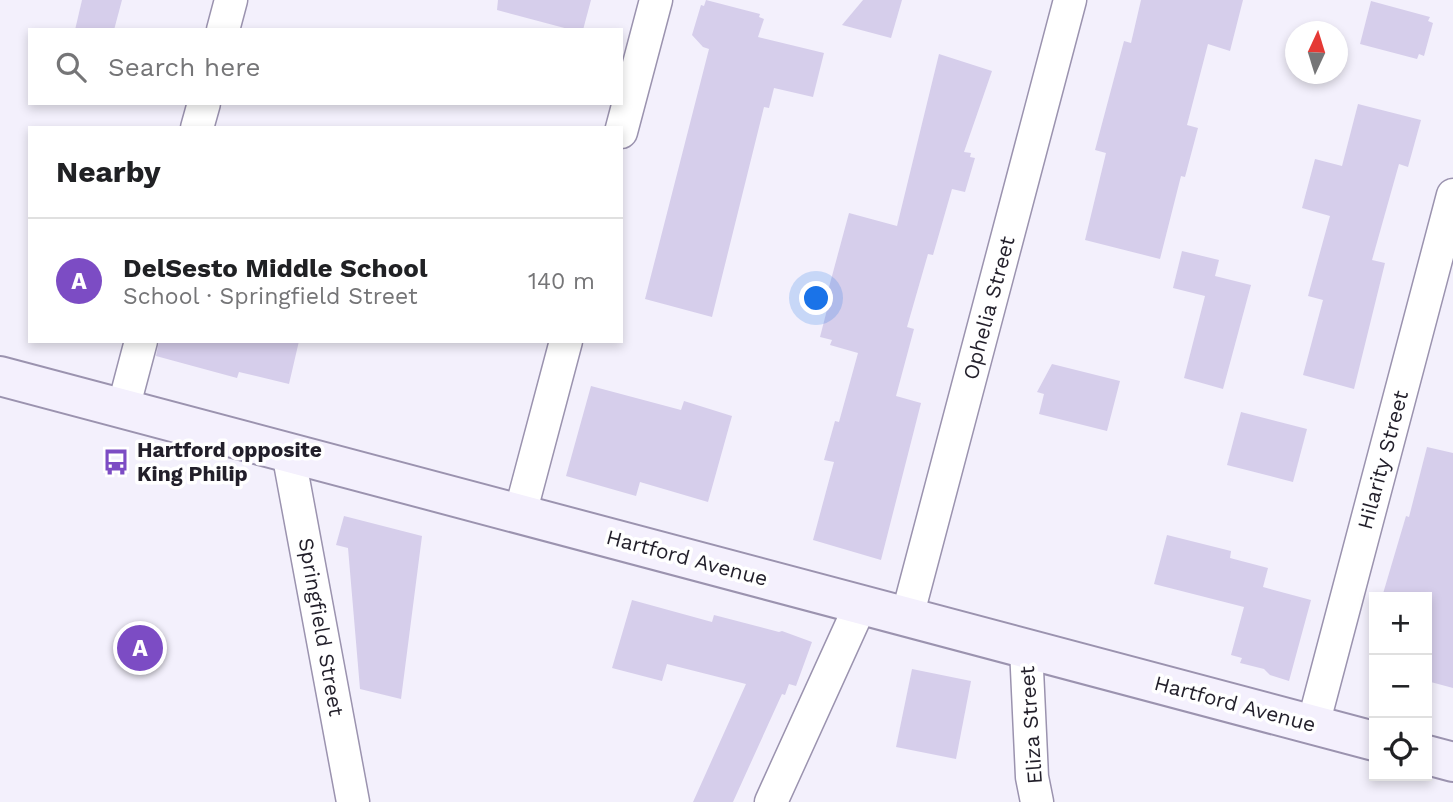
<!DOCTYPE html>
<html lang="en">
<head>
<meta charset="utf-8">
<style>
  :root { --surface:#fff; --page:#f2f2f2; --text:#202124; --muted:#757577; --line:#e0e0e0; --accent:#7c4cc4 }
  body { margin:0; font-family:"Work Sans",sans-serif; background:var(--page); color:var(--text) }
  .controls { position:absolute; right:21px; bottom:21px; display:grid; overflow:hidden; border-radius:0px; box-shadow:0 4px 10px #0003 }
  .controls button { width:63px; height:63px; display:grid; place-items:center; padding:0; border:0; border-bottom:2px solid var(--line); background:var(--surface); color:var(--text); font:35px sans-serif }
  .compass { position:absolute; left:1285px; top:21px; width:63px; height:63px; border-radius:50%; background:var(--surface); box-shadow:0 4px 10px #0003; rotate:4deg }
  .you { position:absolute; left:817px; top:299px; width:24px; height:24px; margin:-18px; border:5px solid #fff; border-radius:50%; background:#1a73e8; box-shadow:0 0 0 10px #1a73e833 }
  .badge { display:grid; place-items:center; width:46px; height:46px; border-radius:50%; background:var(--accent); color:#fff; font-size:23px; font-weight:700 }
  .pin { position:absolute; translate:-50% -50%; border:4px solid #fff; box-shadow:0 2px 7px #0006 }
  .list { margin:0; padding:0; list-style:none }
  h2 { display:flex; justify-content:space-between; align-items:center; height:91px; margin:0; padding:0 28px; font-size:30px }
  h2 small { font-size:23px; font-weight:400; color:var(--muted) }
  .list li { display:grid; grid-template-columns:46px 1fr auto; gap:21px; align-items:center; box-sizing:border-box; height:126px; padding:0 28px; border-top:2px solid var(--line) }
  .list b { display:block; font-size:26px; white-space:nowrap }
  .list p { margin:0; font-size:23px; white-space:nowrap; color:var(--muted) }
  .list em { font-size:23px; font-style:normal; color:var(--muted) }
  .icon { flex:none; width:38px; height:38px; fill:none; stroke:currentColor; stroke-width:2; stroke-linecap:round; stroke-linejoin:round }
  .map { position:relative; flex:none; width:1453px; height:802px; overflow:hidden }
  .search { position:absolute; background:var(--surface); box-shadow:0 4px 10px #0003; left:28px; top:28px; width:595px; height:77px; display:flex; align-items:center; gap:18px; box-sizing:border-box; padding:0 24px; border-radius:0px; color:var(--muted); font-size:26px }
  .panel { position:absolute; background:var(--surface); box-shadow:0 4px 10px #0003; left:28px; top:126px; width:595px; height:217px; border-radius:0px }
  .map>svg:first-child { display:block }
  .building { fill:#d6ceeb }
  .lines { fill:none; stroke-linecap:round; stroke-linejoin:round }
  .street-casing { stroke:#9b93af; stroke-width:35 }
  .secondary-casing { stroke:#9b93af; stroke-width:42 }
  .street { stroke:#fff; stroke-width:32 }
  .secondary { stroke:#f4f0fd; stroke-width:38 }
  .labels { text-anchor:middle; stroke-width:7; stroke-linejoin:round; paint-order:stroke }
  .street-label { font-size:21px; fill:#221f2a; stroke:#fff }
  .poi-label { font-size:21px; font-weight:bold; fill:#221f2a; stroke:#fff; text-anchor:start }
</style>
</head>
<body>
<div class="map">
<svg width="1453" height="802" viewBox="0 0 1453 802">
  <rect width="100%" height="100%" fill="#f3f0fc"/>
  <!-- building -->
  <g class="building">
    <polygon points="82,0 122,0 114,30 75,30"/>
    <polygon points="498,0 591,0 583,30 572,30 497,10"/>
    <polygon points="706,0 760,14 759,17 764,19 758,37 824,53 813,97 774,88 769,108 764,107 712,317 645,299 709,49 703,47 692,35 701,5 704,6"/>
    <polygon points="863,0 902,0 891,38 842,25"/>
    <polygon points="1141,0 1243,0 1230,51 1208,44 1187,125 1198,128 1185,177 1181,176 1160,259 1085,240 1106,153 1095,150 1124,41 1131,43"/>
    <polygon points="1371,1 1430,17 1428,21 1433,23 1424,56 1419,54 1417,59 1360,44"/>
    <polygon points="939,54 992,71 964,152 971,153 970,157 975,158 965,192 952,189 933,255 928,254 907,327 914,329 896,396 921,403 881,560 813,540 834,462 824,460 835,421 839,422 858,353 830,345 832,340 820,337 829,302 825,302 849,213 897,226"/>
    <polygon points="1358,104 1421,120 1408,167 1399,164 1372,260 1385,263 1354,389 1303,375 1323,300 1308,296 1330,216 1302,208 1315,159 1342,166"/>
    <polygon points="1182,251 1219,260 1215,276 1251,285 1223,389 1184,378 1205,296 1173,288"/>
    <polygon points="159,341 299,341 289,384 239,372 237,378 156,356"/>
    <polygon points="1052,364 1120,381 1107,431 1039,414 1044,394 1037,392"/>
    <polygon points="591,386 681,410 684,401 732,416 708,502 640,482 636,496 566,476"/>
    <polygon points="1241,412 1307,429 1293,482 1227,465"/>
    <polygon points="1427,447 1453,453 1453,688 1427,681 1427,597 1382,597 1406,516 1409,517"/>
    <polygon points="344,516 422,536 401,699 360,689 348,548 336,545"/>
    <polygon points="1167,535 1231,551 1230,558 1268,568 1263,587 1311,600 1289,681 1270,675 1264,669 1240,663 1242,658 1231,655 1244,607 1154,584"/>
    <polygon points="632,600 712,622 714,615 779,632 782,631 812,642 796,686 789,684 785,695 782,694 733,802 693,802 746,684 667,664 662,681 612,668"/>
    <polygon points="912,669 971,681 956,759 896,747"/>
  </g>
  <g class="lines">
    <!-- street casing -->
    <g class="street-casing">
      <g id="street">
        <polyline points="223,30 231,0"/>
        <polyline points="197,128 204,103"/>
        <polyline points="621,132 656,0"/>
        <polyline points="123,409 141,341"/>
        <polyline points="288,452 353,802"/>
        <polyline points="520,514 566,341"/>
        <polyline points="907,617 1070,0"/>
        <polyline points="1026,648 1032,777 1037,802"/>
        <polyline points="1313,725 1453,195"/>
        <polyline points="771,802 861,604"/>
      </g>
    </g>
    <!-- secondary casing -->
    <g class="secondary-casing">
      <g id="secondary">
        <polyline points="0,376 1374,741"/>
        <polyline points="1427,755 1453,762"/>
      </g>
    </g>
    <!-- street -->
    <use href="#street" class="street"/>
    <!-- secondary -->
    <use href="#secondary" class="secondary"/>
  </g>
  <!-- icons -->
  <defs>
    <g id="bus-bare" transform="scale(2.1)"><path d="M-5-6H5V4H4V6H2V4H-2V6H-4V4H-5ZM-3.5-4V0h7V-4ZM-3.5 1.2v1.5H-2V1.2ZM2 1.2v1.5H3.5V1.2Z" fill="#7c4cc4" stroke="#fff" stroke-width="2.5" paint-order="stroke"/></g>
  </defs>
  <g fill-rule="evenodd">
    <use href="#bus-bare" x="116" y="462"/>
  </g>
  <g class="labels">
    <!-- street labels -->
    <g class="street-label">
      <text transform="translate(989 308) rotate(-75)" y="7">Ophelia Street</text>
      <text transform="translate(1383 460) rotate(-75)" y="7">Hilarity Street</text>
      <text transform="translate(687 558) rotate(15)" y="7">Hartford Avenue</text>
      <text transform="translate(321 627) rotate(80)" y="7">Springfield Street</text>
      <text transform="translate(1235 704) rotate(15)" y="7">Hartford Avenue</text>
      <text transform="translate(1031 725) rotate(-94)" y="7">Eliza Street</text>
    </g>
    <!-- poi labels -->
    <g class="poi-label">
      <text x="137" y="457">Hartford opposite<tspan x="137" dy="24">King Philip</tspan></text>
    </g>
  </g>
</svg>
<div class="controls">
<button>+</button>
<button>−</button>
<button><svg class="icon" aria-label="locate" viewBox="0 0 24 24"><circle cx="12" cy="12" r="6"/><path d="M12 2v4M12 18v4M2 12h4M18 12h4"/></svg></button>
</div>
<svg class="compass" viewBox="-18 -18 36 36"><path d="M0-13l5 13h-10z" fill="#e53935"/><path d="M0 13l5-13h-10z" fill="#757577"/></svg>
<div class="you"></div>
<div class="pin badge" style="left:140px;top:648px">A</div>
<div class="search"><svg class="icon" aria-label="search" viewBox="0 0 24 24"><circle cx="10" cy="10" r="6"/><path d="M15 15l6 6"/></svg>Search here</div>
<section class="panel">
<h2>Nearby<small></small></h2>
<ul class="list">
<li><span class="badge">A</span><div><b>DelSesto Middle School</b><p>School · Springfield Street</p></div><em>140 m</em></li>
</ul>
</section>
</div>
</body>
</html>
